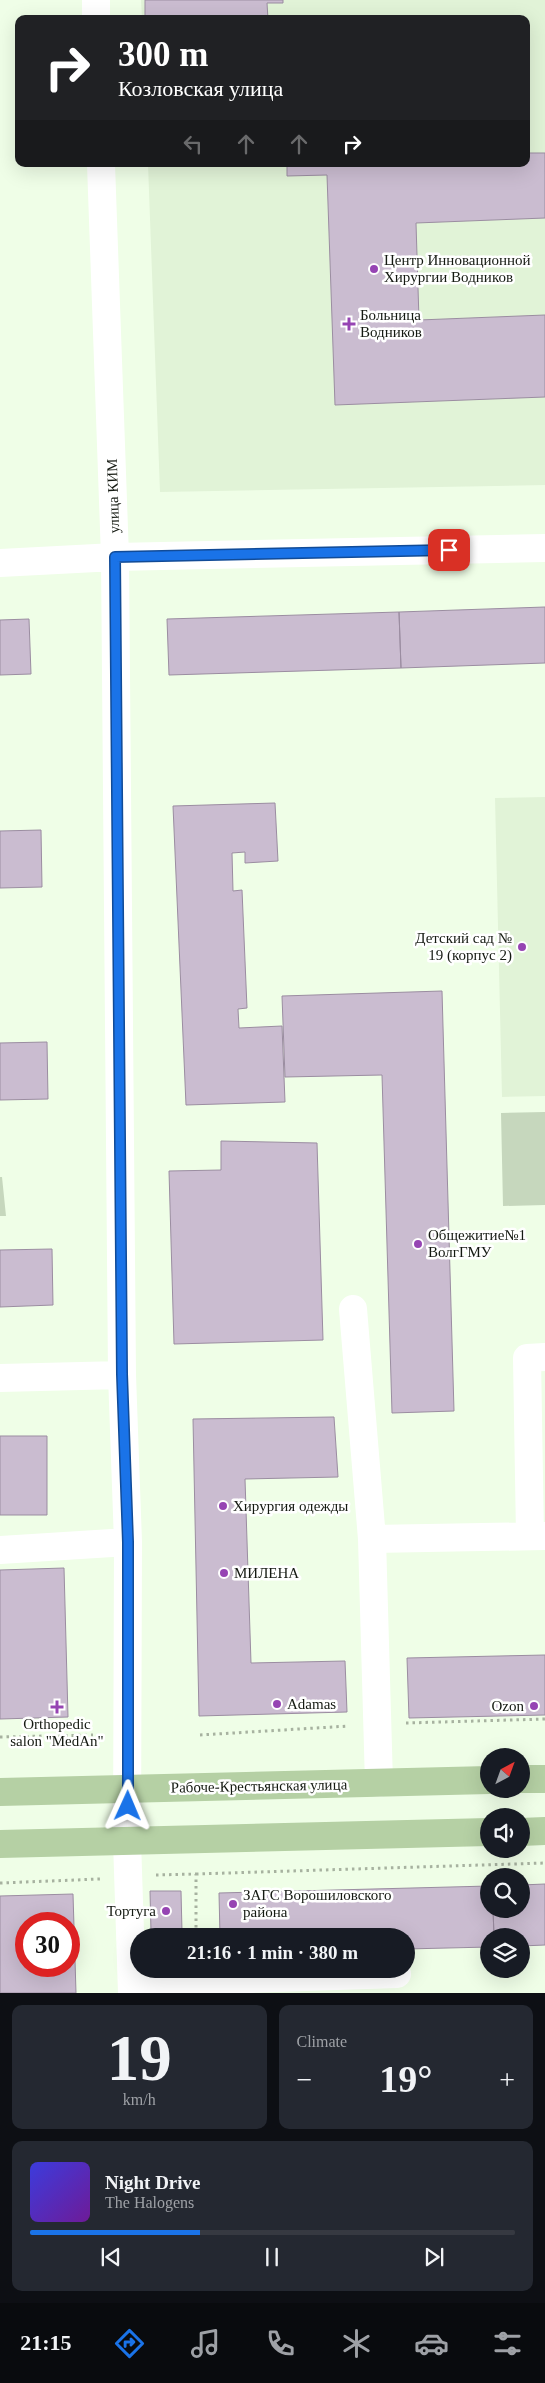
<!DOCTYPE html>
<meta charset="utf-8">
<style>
:root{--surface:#171b24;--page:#242831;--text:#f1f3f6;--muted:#9ea1a6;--line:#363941;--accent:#1a73e8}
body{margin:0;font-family:"Times New Roman",serif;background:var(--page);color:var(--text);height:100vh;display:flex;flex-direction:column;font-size:19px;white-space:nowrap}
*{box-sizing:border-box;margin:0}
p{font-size:16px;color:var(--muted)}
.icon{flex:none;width:28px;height:28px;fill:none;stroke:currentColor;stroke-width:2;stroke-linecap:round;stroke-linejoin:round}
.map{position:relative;height:1993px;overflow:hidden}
.panel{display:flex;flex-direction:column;gap:12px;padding:12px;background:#0d0f14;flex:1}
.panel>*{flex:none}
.hud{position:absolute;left:15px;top:15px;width:515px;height:152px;border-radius:10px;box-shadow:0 5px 20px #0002;background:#202124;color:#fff;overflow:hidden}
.needle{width:32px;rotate:41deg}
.controls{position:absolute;left:480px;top:1748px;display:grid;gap:10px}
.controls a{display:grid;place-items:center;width:50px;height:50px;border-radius:50%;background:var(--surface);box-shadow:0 5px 20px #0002;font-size:25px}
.speed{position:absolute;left:15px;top:1912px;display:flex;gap:10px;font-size:25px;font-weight:700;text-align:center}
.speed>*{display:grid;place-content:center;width:65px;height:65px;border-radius:50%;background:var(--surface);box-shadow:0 5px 20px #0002;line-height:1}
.speed .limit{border:8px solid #d22;background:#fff;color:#111}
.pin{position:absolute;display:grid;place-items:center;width:42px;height:42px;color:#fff;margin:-21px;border-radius:10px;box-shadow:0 2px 8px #0006}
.me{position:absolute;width:55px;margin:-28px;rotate:1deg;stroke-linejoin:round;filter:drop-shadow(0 0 4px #0008)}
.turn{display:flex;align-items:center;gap:18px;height:105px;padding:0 20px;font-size:22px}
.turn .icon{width:65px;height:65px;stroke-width:2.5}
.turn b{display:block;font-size:35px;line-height:42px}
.lanes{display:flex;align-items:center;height:48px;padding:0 20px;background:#0003;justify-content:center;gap:25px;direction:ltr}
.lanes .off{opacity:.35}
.big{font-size:38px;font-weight:800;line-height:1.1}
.panel .tile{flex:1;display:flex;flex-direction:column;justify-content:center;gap:8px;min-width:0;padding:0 18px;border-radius:10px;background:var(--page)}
.panel .dial{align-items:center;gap:0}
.dial b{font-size:65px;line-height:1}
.song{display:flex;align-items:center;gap:15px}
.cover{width:60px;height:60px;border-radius:8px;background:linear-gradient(135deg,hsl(240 70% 55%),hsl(280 70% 35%))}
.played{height:5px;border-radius:2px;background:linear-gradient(90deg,var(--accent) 35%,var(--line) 35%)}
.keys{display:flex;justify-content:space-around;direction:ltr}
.heat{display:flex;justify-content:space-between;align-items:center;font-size:28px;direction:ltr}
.panel .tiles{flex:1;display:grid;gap:12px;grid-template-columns:1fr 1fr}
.tile:last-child{grid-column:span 2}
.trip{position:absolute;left:130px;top:1928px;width:285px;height:50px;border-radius:25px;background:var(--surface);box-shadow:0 5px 20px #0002;font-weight:800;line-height:50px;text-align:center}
.tabs{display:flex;height:80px;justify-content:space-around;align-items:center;background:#090b0e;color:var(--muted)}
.tabs .icon{width:35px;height:35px}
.tabs .on{color:var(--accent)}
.tabs b{font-size:22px;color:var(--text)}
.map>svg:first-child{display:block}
.built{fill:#e1f3d7}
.green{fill:#c6d7bd}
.building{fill:#cabcd0;stroke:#9b8da1;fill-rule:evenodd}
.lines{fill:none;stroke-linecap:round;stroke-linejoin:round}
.path{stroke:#a7b2a0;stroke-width:3;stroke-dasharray:2.5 4;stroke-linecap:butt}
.minor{stroke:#fff;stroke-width:28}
.major{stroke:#b5d0a4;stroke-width:28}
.route-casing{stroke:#114b97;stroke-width:12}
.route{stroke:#1a73e8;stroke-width:9}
.poi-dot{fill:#9644b3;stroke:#fff;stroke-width:2}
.labels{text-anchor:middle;stroke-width:5;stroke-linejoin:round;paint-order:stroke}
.poi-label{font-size:15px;fill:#141911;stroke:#fff;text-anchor:start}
.street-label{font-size:15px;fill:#141911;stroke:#fff}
</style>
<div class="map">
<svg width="545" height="1993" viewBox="0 0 545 1993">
<rect width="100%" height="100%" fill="#effee7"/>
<path class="built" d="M141 0H545V485L160 492 148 164H526V19H142Z
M545 797V1096L502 1097 495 798Z"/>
<path class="green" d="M545 1112V1205L503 1206 501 1113Z
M0 1177H2L6 1216H0Z"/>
<path class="building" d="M145 0H283V3H267L268 19H145Z
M526 153H545V218L416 223 419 320 545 315V397L335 405 327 175 287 176V164H526Z
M545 607V663L401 668 399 612Z
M399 612 401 668 169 675 167 619Z
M29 619 31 674 0 675V620Z
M275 803 278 861 245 863V852L232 853 233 891 242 890 247 1008 238 1009 239 1028 282 1026 285 1102 186 1105 173 806Z
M41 830 42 887 0 888V831Z
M442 991 454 1411 392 1413 382 1075 285 1077 282 996Z
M47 1042 48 1099 0 1100V1043Z
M221 1141 317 1143 323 1340 174 1344 169 1171 221 1170Z
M52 1249 53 1305 0 1307V1250Z
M334 1417 338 1477 245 1479 251 1663 345 1661 347 1712 199 1716 193 1419Z
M0 1436H47V1515H0Z
M64 1568 68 1717 0 1719V1570Z
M545 1655V1715L409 1718 407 1658Z
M545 1884V1945L521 1946V1936H494L493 1909H521V1885Z
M489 1886V1909H493L494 1936H489V1947L406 1949V1936H220L219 1893Z
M150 1891H181L182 1932H151Z
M73 1894 76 1993H0V1896ZM26 1924H69V1966H26Z"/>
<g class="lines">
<path class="path" d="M406 1723 545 1719
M200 1735 349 1726
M0 1737 93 1735
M196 1874 545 1863
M156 1875 196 1874V1936
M0 1883 100 1879"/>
<path class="minor" d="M96 0V19
M101 164 115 557 122 1375 128 1542 127 1841 132 1993
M0 563 115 557 545 548
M353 1309 372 1539 545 1536
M0 1378 122 1375
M530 1536 527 1358 545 1357
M372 1539 379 1783
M0 1550 128 1542
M132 1983 397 1974"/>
<path class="major" d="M521 1779H545
M0 1792 489 1780
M521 1832 545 1831
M0 1844 489 1832"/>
</g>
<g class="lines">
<defs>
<path id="route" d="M128 1806V1542L122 1374 115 557 449 550"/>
</defs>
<use href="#route" class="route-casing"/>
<use href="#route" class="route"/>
</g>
<g class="poi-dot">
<circle cx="374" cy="269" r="5"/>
<path d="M346.5 316.5h5v5h5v5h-5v5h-5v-5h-5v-5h5z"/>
<circle cx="522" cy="947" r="5"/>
<circle cx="418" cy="1244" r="5"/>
<circle cx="223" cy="1506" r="5"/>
<circle cx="224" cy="1573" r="5"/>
<circle cx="277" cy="1704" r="5"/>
<circle cx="534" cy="1706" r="5"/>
<path d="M54.5 1699.5h5v5h5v5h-5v5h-5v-5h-5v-5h5z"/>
<circle cx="233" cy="1904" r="5"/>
<circle cx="166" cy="1911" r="5"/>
</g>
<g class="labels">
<g class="poi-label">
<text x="384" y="265">Центр Инновационной<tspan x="384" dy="17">Хирургии Водников</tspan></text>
<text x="360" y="320">Больница<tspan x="360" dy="17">Водников</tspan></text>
<text x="512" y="943" text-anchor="end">Детский сад №<tspan x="512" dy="17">19 (корпус 2)</tspan></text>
<text x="428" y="1240">Общежитие№1<tspan x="428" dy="17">ВолгГМУ</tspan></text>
<text x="233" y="1511">Хирургия одежды</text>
<text x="234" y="1578">МИЛЕНА</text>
<text x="287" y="1709">Adamas</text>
<text x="524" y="1711" text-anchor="end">Ozon</text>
<text x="57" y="1729" text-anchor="middle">Orthopedic<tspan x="57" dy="17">salon "MedAn"</tspan></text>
<text x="243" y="1900">ЗАГС Ворошиловского<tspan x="243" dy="17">района</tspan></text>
<text x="156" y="1916" text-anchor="end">Тортуга</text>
</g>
<g class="street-label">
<text transform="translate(113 496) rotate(-92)" y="5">улица КИМ</text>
<text transform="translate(259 1786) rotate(-1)" y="5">Рабоче-Крестьянская улица</text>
</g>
</g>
</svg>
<div class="controls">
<a><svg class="needle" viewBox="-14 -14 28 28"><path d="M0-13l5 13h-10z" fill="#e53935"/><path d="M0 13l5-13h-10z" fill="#9ea1a6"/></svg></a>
<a><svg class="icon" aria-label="sound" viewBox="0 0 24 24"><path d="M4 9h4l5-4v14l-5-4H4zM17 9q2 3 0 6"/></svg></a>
<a><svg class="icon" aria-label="search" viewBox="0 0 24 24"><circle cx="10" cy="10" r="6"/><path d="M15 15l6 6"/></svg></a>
<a><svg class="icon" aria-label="layers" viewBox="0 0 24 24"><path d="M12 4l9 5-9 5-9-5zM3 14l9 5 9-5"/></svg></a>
</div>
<div class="speed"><div class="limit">30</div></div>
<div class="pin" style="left:449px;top:550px;background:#d93025"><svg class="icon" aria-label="arrive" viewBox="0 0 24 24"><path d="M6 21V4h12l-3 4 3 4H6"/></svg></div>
<svg class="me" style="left:128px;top:1806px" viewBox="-20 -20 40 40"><path d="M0-17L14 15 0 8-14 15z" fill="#1a73e8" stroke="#fff" stroke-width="4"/></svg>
<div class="trip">21:16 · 1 min · 380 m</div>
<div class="hud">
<div class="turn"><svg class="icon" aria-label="right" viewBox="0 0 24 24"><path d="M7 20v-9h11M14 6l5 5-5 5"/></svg><div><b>300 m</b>Козловская улица</div></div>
<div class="lanes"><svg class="icon off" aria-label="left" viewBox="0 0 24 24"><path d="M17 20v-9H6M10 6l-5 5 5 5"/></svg><svg class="icon off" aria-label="ahead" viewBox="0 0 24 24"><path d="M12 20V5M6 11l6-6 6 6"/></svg><svg class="icon off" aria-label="ahead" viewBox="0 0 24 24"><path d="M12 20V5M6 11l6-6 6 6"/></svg><svg class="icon" aria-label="right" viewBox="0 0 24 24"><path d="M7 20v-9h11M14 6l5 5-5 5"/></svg></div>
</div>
</div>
<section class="panel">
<div class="tiles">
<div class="tile dial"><b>19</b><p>km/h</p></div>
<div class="tile"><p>Climate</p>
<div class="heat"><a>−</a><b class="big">19°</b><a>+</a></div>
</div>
<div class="tile">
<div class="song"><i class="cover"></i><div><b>Night Drive</b><p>The Halogens</p></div></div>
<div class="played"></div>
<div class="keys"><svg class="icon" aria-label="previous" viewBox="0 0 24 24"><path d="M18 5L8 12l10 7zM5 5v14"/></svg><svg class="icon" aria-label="pause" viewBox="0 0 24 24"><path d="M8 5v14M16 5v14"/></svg><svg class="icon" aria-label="next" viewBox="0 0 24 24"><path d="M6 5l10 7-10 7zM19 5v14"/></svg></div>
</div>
</div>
</section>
<nav class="tabs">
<b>21:15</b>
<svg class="icon on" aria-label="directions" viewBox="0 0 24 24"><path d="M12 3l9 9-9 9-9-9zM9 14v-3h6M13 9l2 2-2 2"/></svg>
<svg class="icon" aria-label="music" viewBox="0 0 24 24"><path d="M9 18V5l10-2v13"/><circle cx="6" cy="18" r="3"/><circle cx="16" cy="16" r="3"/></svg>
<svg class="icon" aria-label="phone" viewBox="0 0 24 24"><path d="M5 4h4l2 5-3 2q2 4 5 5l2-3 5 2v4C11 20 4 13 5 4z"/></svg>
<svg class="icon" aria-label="climate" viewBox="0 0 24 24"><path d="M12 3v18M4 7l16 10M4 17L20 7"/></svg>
<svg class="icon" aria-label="car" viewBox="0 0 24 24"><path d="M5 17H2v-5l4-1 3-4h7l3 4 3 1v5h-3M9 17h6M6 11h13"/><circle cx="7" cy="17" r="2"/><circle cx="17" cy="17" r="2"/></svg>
<svg class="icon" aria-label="filters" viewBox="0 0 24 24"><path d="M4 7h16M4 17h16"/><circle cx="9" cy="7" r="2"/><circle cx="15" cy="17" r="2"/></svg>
</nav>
